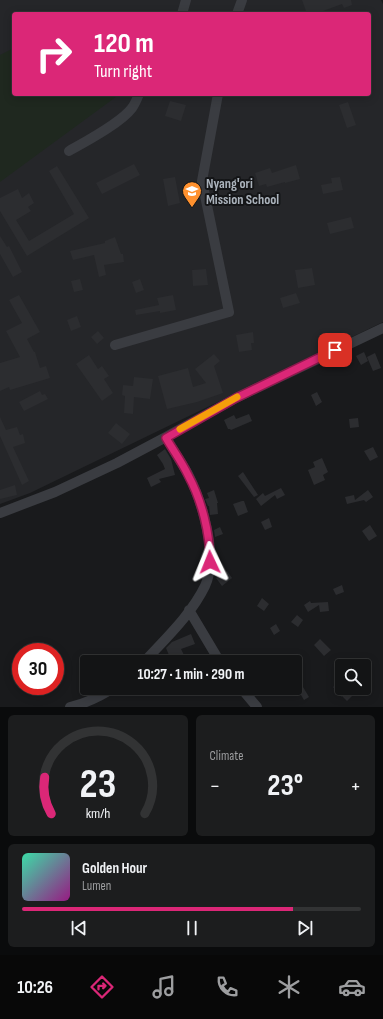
<!DOCTYPE html>
<meta charset="utf-8">
<style>
:root{--surface:#131415;--page:#1c1d1e;--text:#f1f3f6;--muted:#9d9ea0;--line:#323334;--accent:#db2777}
body{margin:0;font-family:"Sofia Sans Condensed",sans-serif;background:var(--page);color:var(--text);height:100vh;display:flex;flex-direction:column;font-size:15px;white-space:nowrap}
*{box-sizing:border-box;margin:0}
p{font-size:13px;color:var(--muted)}
.icon{flex:none;width:22px;height:22px;fill:none;stroke:currentColor;stroke-width:2;stroke-linecap:round;stroke-linejoin:round}
.map{position:relative;height:707px;overflow:hidden}
.sheet{display:flex;flex-direction:column;gap:8px;padding:8px;background:#0a0b0c;flex:1}
.sheet>*{flex:none}
.top-card{position:absolute;left:12px;top:12px;width:359px;height:84px;border-radius:4px;box-shadow:0 2px 10px #0003,0 0 0 1px var(--line);background:#db2777;color:#fff;overflow:hidden}
.tools{position:absolute;left:335px;top:659px;display:grid;gap:8px}
.tools a{display:grid;place-items:center;width:36px;height:36px;border-radius:4px;background:var(--surface);box-shadow:0 2px 10px #0003,0 0 0 1px var(--line);font-size:20px}
.speed{position:absolute;left:12px;top:643px;display:flex;gap:8px;font-size:20px;font-weight:700;text-align:center}
.speed>*{display:grid;place-content:center;width:52px;height:52px;border-radius:50%;background:var(--surface);box-shadow:0 2px 10px #0003,0 0 0 1px var(--line);line-height:1}
.speed .limit{border:6px solid #d22;background:#fff;color:#111}
.pin{position:absolute;display:grid;place-items:center;width:34px;height:34px;color:#fff;margin:-17px;border-radius:8px;box-shadow:0 2px 6px #0006}
.me{position:absolute;width:44px;margin:-22px;rotate:358deg;stroke-linejoin:round;filter:drop-shadow(0 0 3px #0008)}
.turn{display:flex;align-items:center;gap:14px;height:84px;padding:0 16px;font-size:18px}
.turn .icon{width:52px;height:52px;stroke-width:2.5}
.turn b{display:block;font-size:28px;line-height:34px}
.big{font-size:30px;font-weight:700;line-height:1.1}
.sheet .widget{flex:1;display:flex;flex-direction:column;justify-content:center;gap:6px;min-width:0;padding:0 14px;border-radius:6px;background:var(--page)}
.sheet .dial{align-items:center;gap:0}
.dial svg{height:104px;overflow:visible;fill:none;stroke:var(--line);stroke-width:7;stroke-linecap:round;text-anchor:middle}
.dial text{fill:var(--text);stroke:none}
.song{display:flex;align-items:center;gap:12px}
.cover{width:48px;height:48px;border-radius:6px;background:linear-gradient(135deg,hsl(160 70% 55%),hsl(310 70% 35%))}
.played{height:4px;border-radius:2px;background:linear-gradient(90deg,var(--accent) 80%,var(--line) 80%)}
.keys{display:flex;justify-content:space-around;direction:ltr}
.heat{display:flex;justify-content:space-between;align-items:center;font-size:22px;direction:ltr}
.sheet .tiles{flex:1;display:grid;gap:8px;grid-template-columns:1fr 1fr}
.widget:last-child{grid-column:span 2}
.trip{position:absolute;left:80px;top:655px;width:222px;height:40px;border-radius:4px;background:var(--surface);box-shadow:0 2px 10px #0003,0 0 0 1px var(--line);font-weight:700;line-height:40px;text-align:center}
.tab-bar{display:flex;height:64px;justify-content:space-around;align-items:center;background:#080808;color:var(--muted)}
.tab-bar .icon{width:28px;height:28px}
.tab-bar .on{color:var(--accent)}
.tab-bar b{font-size:18px;color:var(--text)}
.map>svg:first-child{display:block}
.built{fill:#252629;fill-rule:evenodd}
.green{fill:#1f281f}
.building{fill:#2c2d30}
.lines{fill:none;stroke-linecap:round;stroke-linejoin:round}
.minor{stroke:#3a3c41;stroke-width:10}
.route-casing{stroke:#8e194d;stroke-width:10}
.route{stroke:#db2777;stroke-width:7}
.slow{stroke:#f59e0b;stroke-width:7}
.labels{text-anchor:middle;stroke-width:4;stroke-linejoin:round;paint-order:stroke}
.poi-label{font-size:14px;font-weight:bold;fill:#abb3bc;stroke:#141517;text-anchor:start}
</style>
<div class="map">
<svg width="383" height="707" viewBox="0 0 383 707">
<rect width="100%" height="100%" fill="#191a1c"/>
<path class="built" d="M0 0H381L383 4V322L30 493 0 504ZM14 14H369V94H14Z"/>
<path class="green" d="M14 48V94H120L0 182V55Z"/>
<path class="building" d="M302 0H351L352 5 344 8 342 4 315 14H307Z
M170 101 186 105 181 121 165 116Z
M348 102 356 125 347 128 339 105Z
M134 164 140 175 102 194 96 183Z
M296 165 300 179 285 183V182L267 187 266 184 259 186 255 173 270 168 272 173Z
M57 166 89 218 27 256 0 211V198L18 189 22 198 29 193 34 203 28 207 31 211 16 220 29 241 74 214 49 171Z
M175 177 180 203 168 206 163 179Z
M340 177 343 190 323 194 321 185 332 183 331 178Z
M351 217 354 228 330 234 327 223Z
M0 236 7 247 9 246 22 272 13 277 0 254Z
M115 237 121 254H123L124 262 104 265 106 275 99 277 94 255 73 260 70 251 105 243V241Z
M312 268 315 285 298 288 295 270Z
M206 269 208 285 193 286 192 270Z
M80 279 83 290 74 292 71 281Z
M140 279 144 290 136 293 132 282Z
M296 293 300 303 283 308 280 298Z
M19 295 40 332 27 339 34 352H35L40 368 46 366 50 378 10 390 9 387 0 391V363L20 357 6 331 22 323 9 300Z
M173 295 176 310 160 313V311L136 315 135 310 159 305 157 298Z
M77 316 81 327 71 331 67 320Z
M98 331 104 338 97 344 91 337Z
M253 332 254 343H251L252 350 239 352 236 335Z
M364 352 368 361 361 365 356 356Z
M375 353 381 368 373 371 367 357Z
M214 354 220 361 214 366 223 393 197 402 167 409 158 376 188 368 193 387 206 383 195 369Z
M89 355 98 369 102 366 109 376 104 379 113 393 102 401 76 364Z
M134 377 153 379 150 399 134 397 133 414 124 413 125 396 122 395 123 385 133 386Z
M40 391 42 395 45 394 48 399 24 411 19 402Z
M317 392 322 402 316 406 311 395Z
M249 414 252 421 231 430 230 429H228L224 420 234 415 236 419Z
M0 417 6 430 17 427 20 435 23 434 25 443 13 447 29 481 22 485 0 436Z
M358 418 359 427 350 428 349 419Z
M116 423 130 434 122 444 108 433Z
M373 447 378 457 370 461 364 451Z
M165 449 171 459 175 475 159 479 161 482 151 487 147 478 165 469 163 464 157 455Z
M322 458 328 472 323 475 325 480 314 485 308 470 315 467 313 462Z
M243 472 258 495 254 497 238 476Z
M15 485 17 495 0 499V490Z
M281 488 285 495 277 499 275 495 261 506 256 499 263 493 265 496Z
M214 490 218 503H217L218 514 210 515 209 506H208L205 499 209 498 207 493Z
M368 490 373 497 366 502 364 500 347 504 345 497 354 495 355 500Z
M242 501H244L248 512 238 516 233 504Z
M269 518 272 527 265 530 261 522Z
M370 525 377 536 369 541 362 531Z
M220 527 223 534 215 537 214 530Z
M227 571 232 578 222 586 216 578Z
M342 585 344 592 336 595 333 589Z
M262 598 269 604 264 611 257 606Z
M310 601 311 603 328 602 329 611 320 612 319 605 308 612 304 605Z
M297 615 303 620 298 627 291 622Z
M276 624 280 631 274 635 270 628Z
M191 634 195 644 181 649 184 655 171 660 166 648 172 642Z
M320 639 331 650 324 656 314 645Z
M342 680V688H348L354 694 347 701 342 696V697L333 687Z
M303 687 309 697 304 700 298 690Z"/>
<g class="lines">
<path class="minor" d="M182 14 186 0
M237 14 242 0
M69 151C85 142 121 123 132 108 135 104 137 99 139 94
M115 345 229 312 202 181 218 94
M0 513 55 492 117 463 166 437 236 398 383 328
M189 610 220 662
M144 662C165 639 191 615 205 586 219 557 202 501 188 474 181 462 173 450 166 437
M241 688 257 707
M70 707C86 703 100 697 113 688"/>
</g>
<g class="lines">
<defs>
<path id="route" d="M210 562C210 533 202 501 188 475 182 462 173 450 166 438L236 398 335 350"/>
</defs>
<use href="#route" class="route-casing"/>
<use href="#route" class="route"/>
<path class="slow" d="M180 429 237 397"/>
</g>
<defs>
<symbol id="school-pin" viewBox="-11 -11 22 30"><path d="M0 17L-7.5 6A9.5 9.5 0 1 1 7.5 6Z" fill="#ff912e" stroke="#141517"/><path d="M0-5L7-2L0 1L-7-2ZM-4 1L0 2.5L4 1V4Q0 6-4 4Z" fill="#fff"/></symbol>
</defs>
<g fill-rule="evenodd">
<use href="#school-pin" x="181" y="180" width="22" height="30"/>
</g>
<g class="labels">
<g class="poi-label">
<text x="206" y="188">Nyang'ori<tspan x="206" dy="16">Mission School</tspan></text>
</g>
</g>
</svg>
<div class="tools">
<a><svg class="icon" aria-label="search" viewBox="0 0 24 24"><circle cx="10" cy="10" r="6"/><path d="M15 15l6 6"/></svg></a>
</div>
<div class="speed"><div class="limit">30</div></div>
<div class="pin" style="left:335px;top:350px;background:#d93025"><svg class="icon" aria-label="arrive" viewBox="0 0 24 24"><path d="M6 21V4h12l-3 4 3 4H6"/></svg></div>
<svg class="me" style="left:210px;top:562px" viewBox="-20 -20 40 40"><path d="M0-17L14 15 0 8-14 15z" fill="#db2777" stroke="#fff" stroke-width="4"/></svg>
<div class="trip">10:27 · 1 min · 290 m</div>
<div class="top-card">
<div class="turn"><svg class="icon" aria-label="right" viewBox="0 0 24 24"><path d="M7 20v-9h11M14 6l5 5-5 5"/></svg><div><b>120 m</b>Turn right</div></div>
</div>
</div>
<section class="sheet">
<div class="tiles">
<div class="widget dial"><svg viewBox="0 0 100 80">
<path d="M14 69A42 42 0 1 1 86 69"/>
<path d="M14 69A42 42 0 0 1 9 41" stroke="#db2777"/>
<text x="50" y="56" font-size="32" font-weight="700">23</text>
<text x="50" y="72" font-size="11">km/h</text>
</svg></div>
<div class="widget"><p>Climate</p>
<div class="heat"><a>−</a><b class="big">23°</b><a>+</a></div>
</div>
<div class="widget">
<div class="song"><i class="cover"></i><div><b>Golden Hour</b><p>Lumen</p></div></div>
<div class="played"></div>
<div class="keys"><svg class="icon" aria-label="previous" viewBox="0 0 24 24"><path d="M18 5L8 12l10 7zM5 5v14"/></svg><svg class="icon" aria-label="pause" viewBox="0 0 24 24"><path d="M8 5v14M16 5v14"/></svg><svg class="icon" aria-label="next" viewBox="0 0 24 24"><path d="M6 5l10 7-10 7zM19 5v14"/></svg></div>
</div>
</div>
</section>
<nav class="tab-bar">
<b>10:26</b>
<svg class="icon on" aria-label="directions" viewBox="0 0 24 24"><path d="M12 3l9 9-9 9-9-9zM9 14v-3h6M13 9l2 2-2 2"/></svg>
<svg class="icon" aria-label="music" viewBox="0 0 24 24"><path d="M9 18V5l10-2v13"/><circle cx="6" cy="18" r="3"/><circle cx="16" cy="16" r="3"/></svg>
<svg class="icon" aria-label="phone" viewBox="0 0 24 24"><path d="M5 4h4l2 5-3 2q2 4 5 5l2-3 5 2v4C11 20 4 13 5 4z"/></svg>
<svg class="icon" aria-label="climate" viewBox="0 0 24 24"><path d="M12 3v18M4 7l16 10M4 17L20 7"/></svg>
<svg class="icon" aria-label="car" viewBox="0 0 24 24"><path d="M5 17H2v-5l4-1 3-4h7l3 4 3 1v5h-3M9 17h6M6 11h13"/><circle cx="7" cy="17" r="2"/><circle cx="17" cy="17" r="2"/></svg>
</nav>
